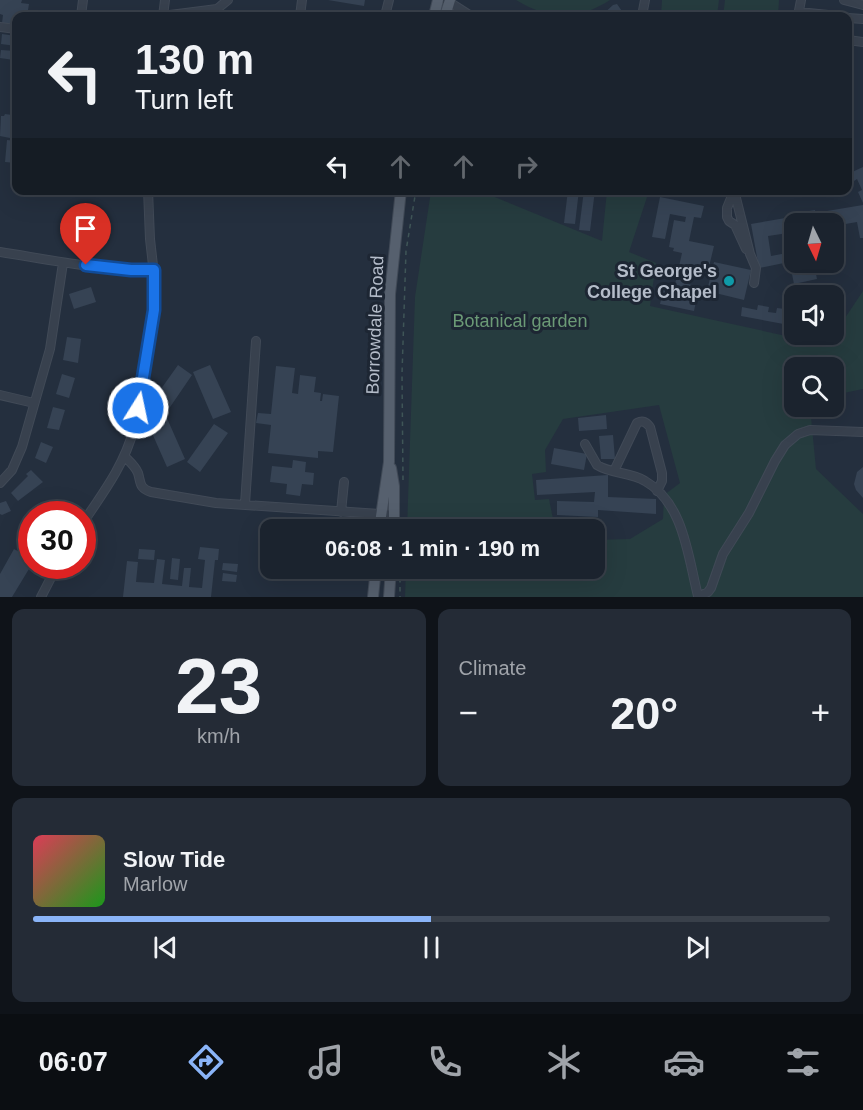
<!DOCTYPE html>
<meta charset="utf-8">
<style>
:root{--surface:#1b232e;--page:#242b36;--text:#f1f3f6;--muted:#a0a4aa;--line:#39404a;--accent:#8ab4f8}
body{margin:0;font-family:Arial,sans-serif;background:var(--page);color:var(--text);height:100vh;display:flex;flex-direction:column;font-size:22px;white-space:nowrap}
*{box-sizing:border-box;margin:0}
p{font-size:20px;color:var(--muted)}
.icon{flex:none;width:33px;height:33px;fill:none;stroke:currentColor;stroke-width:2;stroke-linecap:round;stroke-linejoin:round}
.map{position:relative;height:597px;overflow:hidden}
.sheet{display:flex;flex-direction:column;gap:12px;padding:12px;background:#0f1319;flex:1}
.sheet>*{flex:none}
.top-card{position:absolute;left:12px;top:12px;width:840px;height:183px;border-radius:12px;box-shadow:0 6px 24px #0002,0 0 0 2px var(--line);background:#1b232e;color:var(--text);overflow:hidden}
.needle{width:39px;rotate:175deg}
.controls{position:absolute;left:784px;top:213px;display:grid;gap:12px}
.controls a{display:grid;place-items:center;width:60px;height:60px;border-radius:12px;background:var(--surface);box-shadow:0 6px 24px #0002,0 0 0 2px var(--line);font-size:30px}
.speed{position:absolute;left:18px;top:501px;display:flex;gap:12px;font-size:30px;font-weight:700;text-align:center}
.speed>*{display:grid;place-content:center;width:78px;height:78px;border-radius:50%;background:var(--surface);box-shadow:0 6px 24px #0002,0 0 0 2px var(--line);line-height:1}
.speed .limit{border:9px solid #d22;background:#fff;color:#111}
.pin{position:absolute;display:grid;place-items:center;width:51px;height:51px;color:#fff;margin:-62px -26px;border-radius:50% 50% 50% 0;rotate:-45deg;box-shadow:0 0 6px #0007}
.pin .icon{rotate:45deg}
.me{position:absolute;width:66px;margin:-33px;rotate:10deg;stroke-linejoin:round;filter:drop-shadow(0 0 4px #0008)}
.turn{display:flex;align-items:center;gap:21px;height:126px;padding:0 24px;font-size:27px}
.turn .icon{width:78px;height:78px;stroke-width:2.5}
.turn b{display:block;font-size:42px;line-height:51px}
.lanes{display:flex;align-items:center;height:57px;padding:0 24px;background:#0003;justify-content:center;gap:30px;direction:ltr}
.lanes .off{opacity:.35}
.big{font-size:45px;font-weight:600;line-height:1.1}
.sheet .widget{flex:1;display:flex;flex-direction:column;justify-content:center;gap:9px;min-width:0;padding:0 21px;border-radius:12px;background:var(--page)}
.sheet .dial{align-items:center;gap:0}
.dial b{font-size:78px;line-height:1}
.song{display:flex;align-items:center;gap:18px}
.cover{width:72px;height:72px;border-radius:9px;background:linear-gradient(135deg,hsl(350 70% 55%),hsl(120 70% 35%))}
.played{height:6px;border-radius:3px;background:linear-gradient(90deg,var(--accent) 50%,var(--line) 50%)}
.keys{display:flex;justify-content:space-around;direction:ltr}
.heat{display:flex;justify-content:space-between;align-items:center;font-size:33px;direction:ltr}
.sheet .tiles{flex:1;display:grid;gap:12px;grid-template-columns:1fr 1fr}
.widget:last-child{grid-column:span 2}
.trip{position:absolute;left:260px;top:519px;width:345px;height:60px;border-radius:12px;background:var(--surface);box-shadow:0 6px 24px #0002,0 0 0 2px var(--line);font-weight:600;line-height:60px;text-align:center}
.tabs{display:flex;height:96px;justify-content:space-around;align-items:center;background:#0b0e12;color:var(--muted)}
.tabs .icon{width:42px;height:42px}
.tabs .on{color:var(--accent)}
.tabs b{font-size:27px;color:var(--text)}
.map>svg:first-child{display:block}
.green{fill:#263c3f}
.building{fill:#364354}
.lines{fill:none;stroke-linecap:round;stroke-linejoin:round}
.minor-casing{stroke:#414a57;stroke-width:10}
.major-casing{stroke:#414a57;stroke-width:12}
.path{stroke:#3f5557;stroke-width:1.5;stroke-dasharray:4.5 4.5;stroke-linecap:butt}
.minor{stroke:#38414e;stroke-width:8}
.major{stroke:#56606e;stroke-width:10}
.route-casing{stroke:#114b97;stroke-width:15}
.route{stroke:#1a73e8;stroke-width:10}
.culture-dot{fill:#0f9aa8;stroke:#1d2633;stroke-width:2}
.labels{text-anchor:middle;stroke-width:6;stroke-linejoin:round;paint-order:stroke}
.poi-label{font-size:18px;font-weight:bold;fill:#b4bcc9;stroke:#1d2633;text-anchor:end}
.park-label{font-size:18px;fill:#6b9a76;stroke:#1d2633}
.street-label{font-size:18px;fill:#b4bcc9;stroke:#1d2633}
</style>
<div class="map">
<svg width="863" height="597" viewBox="0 0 863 597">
<rect width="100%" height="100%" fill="#242f3e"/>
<path class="green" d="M516 0H610C577 21 549 20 516 0Z
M662 0H719L717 16H661Z
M725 0H779L778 16H723Z
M431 191H480L602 241 607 191H649L629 252 656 263 650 306 827 345 863 291V389L834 395V368H795V406L810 407 816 469 863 514V597H405L406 569 594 568V540L630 539 663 519 664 495 680 483 659 405 563 419 545 450 546 472 532 474 535 500 549 499 555 529H407L415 297Z"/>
<path class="building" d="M0 0H22L21 3 29 4 27 16H16V24L2 23 3 15 0 14Z
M328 0H365L364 6Z
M617 4 624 14 621 16H601L613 5Z
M2 34 16 36V46L1 44Z
M1 50 15 51 14 60 0 58Z
M5 114 12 115 10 138 0 136 1 116H4Z
M7 140 16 141V163L5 162Z
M863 167V203L858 192 862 190 857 179 854 181 850 173Z
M568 190H579L575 224 564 223Z
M584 190H595L590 231 579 230Z
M660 197 704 206 701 218 694 217 689 241 714 246 707 275 691 272 688 284 699 287 694 311 660 304 664 287 674 289 682 253 673 251 674 248 669 247 674 220 685 222 686 217 670 214 665 239 652 237Z
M863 205V238H860L857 222 834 226V224H795V232L768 236 771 256 787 253 789 262 759 268 751 224 803 215V212L815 210V213Z
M714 262 751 270 744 300 707 291Z
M814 264 817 279 794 284 791 269Z
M91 287 96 302 74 309 69 294Z
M758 305 769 307 768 312 776 313 777 308 792 310 789 325 741 316 742 307 757 310Z
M67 337 81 339 78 363 63 360Z
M178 365 192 375 166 413 151 403Z
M210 365 231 412 213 419 193 372Z
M276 366 295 368 292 393 298 394 300 375 316 377 314 392 321 393 320 401H322L323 394 339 396 333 452 318 451V458L268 453 271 425 256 423 258 413 271 414Z
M62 374 75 378 69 398 56 394Z
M53 407 65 410 59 430 47 428Z
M606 415 607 429 579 431 578 418Z
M166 416 185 459 167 467 148 424Z
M214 424 228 433 200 472 187 462Z
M613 435 615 459H601L599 436Z
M41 442 53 447 46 463 35 458Z
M554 448 587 454 584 470 551 464Z
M293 460 306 462 305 472 314 473 313 485 302 484 300 496 286 494 287 484 270 482 272 466 292 468Z
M863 467V498L856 490 854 484 857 472Z
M31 470 43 482 18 501 11 493 28 476 26 474Z
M608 475V497L656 499V514L598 510V517L557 515V501L594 502 595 492 537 495 536 480Z
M6 501 11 511 2 515 0 514V503Z
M596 524 597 536H594V530H568V526Z
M200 547 219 549 218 560H215L211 597H123L127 561 138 562 136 582 154 583 157 559 165 560 162 584 182 586 184 568H191L189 587 202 588 205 560 198 559Z
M14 549 32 559V564L12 597H0V574Z
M139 549 155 550 154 560 138 559Z
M172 558 180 559 178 580 170 579Z
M223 563 238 564 237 572 222 570Z
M223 573 237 575 236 582 222 581Z"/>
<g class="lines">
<defs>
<path id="minor" d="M446 0 471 16
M844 0 863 5
M799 12 838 16
M81 16 83 0
M162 16 217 9 228 0
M163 16 165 0
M300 16 302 0
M385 16 389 0
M642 16 645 0
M798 16 801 0
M848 18 863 19
M0 27 16 29
M848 40 863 42
M734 190 750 254 756 268 754 283
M734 191 727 208V217L729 221 735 225 746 249
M0 252C51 260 102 271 155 270
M0 395 34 403
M585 444 597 465C611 474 631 472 645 481 684 503 688 557 698 596
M125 457C130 462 135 466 138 473 141 483 139 488 151 492L216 503 395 515
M614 471 637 423C643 420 646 422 650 427L662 473V481L657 491
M0 483 12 470 22 447 50 349 63 263
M245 504 256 341
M341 512 344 482
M82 524C103 493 125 464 134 428L156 292 150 239 148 190
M27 526 32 529
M41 597 57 566
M698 597 708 592 711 588 723 554 749 513 775 461 785 445 798 434 810 430 863 432"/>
<path id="major" d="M434 16 438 0
M445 16 450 0
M391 468 394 486V530
M379 530 389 462 390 294 401 190
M373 597 376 568
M389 597 391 568"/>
</defs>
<use href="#minor" class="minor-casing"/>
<use href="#major" class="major-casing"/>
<path class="path" d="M403 480 402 374 406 251 416 190
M400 578V597"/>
<use href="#minor" class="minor"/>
<use href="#major" class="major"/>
</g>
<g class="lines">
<defs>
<path id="route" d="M86 265 131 270H154V310L138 408"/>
</defs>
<use href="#route" class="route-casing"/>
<use href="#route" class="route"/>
</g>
<circle class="culture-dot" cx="729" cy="281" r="6"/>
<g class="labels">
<g class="poi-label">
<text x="717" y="277">St George's<tspan x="717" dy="21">College Chapel</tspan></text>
</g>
<g class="park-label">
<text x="520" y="327">Botanical garden</text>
</g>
<g class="street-label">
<text transform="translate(375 325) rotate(-88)" y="6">Borrowdale Road</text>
</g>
</g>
</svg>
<div class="controls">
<a><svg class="needle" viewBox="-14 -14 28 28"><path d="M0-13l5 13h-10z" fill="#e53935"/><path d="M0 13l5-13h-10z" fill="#a0a4aa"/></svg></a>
<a><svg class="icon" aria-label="sound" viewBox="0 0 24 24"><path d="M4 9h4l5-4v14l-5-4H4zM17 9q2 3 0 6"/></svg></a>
<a><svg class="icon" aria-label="search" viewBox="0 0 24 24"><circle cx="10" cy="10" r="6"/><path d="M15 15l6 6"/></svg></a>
</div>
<div class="speed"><div class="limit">30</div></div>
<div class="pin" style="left:86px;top:265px;background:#d93025"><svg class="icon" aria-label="arrive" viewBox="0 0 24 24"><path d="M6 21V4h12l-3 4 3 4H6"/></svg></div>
<svg class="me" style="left:138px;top:408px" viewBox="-20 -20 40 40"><circle r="17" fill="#1a73e8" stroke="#fff" stroke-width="3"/><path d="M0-11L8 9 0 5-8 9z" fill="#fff"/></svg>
<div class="trip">06:08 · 1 min · 190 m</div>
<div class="top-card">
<div class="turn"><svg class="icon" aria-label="left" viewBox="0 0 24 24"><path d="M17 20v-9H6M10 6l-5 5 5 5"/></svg><div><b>130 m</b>Turn left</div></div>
<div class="lanes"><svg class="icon" aria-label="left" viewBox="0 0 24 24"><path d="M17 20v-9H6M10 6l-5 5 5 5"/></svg><svg class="icon off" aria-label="ahead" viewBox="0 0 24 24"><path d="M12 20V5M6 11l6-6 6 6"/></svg><svg class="icon off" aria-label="ahead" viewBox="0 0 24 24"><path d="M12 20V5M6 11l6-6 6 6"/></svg><svg class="icon off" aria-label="right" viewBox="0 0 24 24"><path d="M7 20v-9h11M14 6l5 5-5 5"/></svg></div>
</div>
</div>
<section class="sheet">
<div class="tiles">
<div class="widget dial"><b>23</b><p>km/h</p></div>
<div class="widget"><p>Climate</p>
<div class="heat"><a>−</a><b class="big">20°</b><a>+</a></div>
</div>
<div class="widget">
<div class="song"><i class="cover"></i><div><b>Slow Tide</b><p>Marlow</p></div></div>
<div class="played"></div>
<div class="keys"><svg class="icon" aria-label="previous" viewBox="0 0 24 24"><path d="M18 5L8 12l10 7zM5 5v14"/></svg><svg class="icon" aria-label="pause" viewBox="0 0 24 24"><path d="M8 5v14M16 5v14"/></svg><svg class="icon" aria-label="next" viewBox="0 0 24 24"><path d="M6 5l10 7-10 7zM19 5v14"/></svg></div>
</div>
</div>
</section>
<nav class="tabs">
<b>06:07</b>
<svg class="icon on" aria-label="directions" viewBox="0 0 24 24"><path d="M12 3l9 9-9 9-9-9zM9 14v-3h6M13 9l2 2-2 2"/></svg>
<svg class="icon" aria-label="music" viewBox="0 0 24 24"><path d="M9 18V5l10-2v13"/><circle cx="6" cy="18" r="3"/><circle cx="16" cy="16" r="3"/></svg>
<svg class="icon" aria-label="phone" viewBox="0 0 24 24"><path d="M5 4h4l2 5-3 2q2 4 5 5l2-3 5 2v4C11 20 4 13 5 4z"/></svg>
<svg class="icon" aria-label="climate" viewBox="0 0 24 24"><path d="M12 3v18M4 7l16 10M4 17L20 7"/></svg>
<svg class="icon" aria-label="car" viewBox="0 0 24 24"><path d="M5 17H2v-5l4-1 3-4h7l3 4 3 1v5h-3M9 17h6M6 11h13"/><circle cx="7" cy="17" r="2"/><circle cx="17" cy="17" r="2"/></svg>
<svg class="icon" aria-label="filters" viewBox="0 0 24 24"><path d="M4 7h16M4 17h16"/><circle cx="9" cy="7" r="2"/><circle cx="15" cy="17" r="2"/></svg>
</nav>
